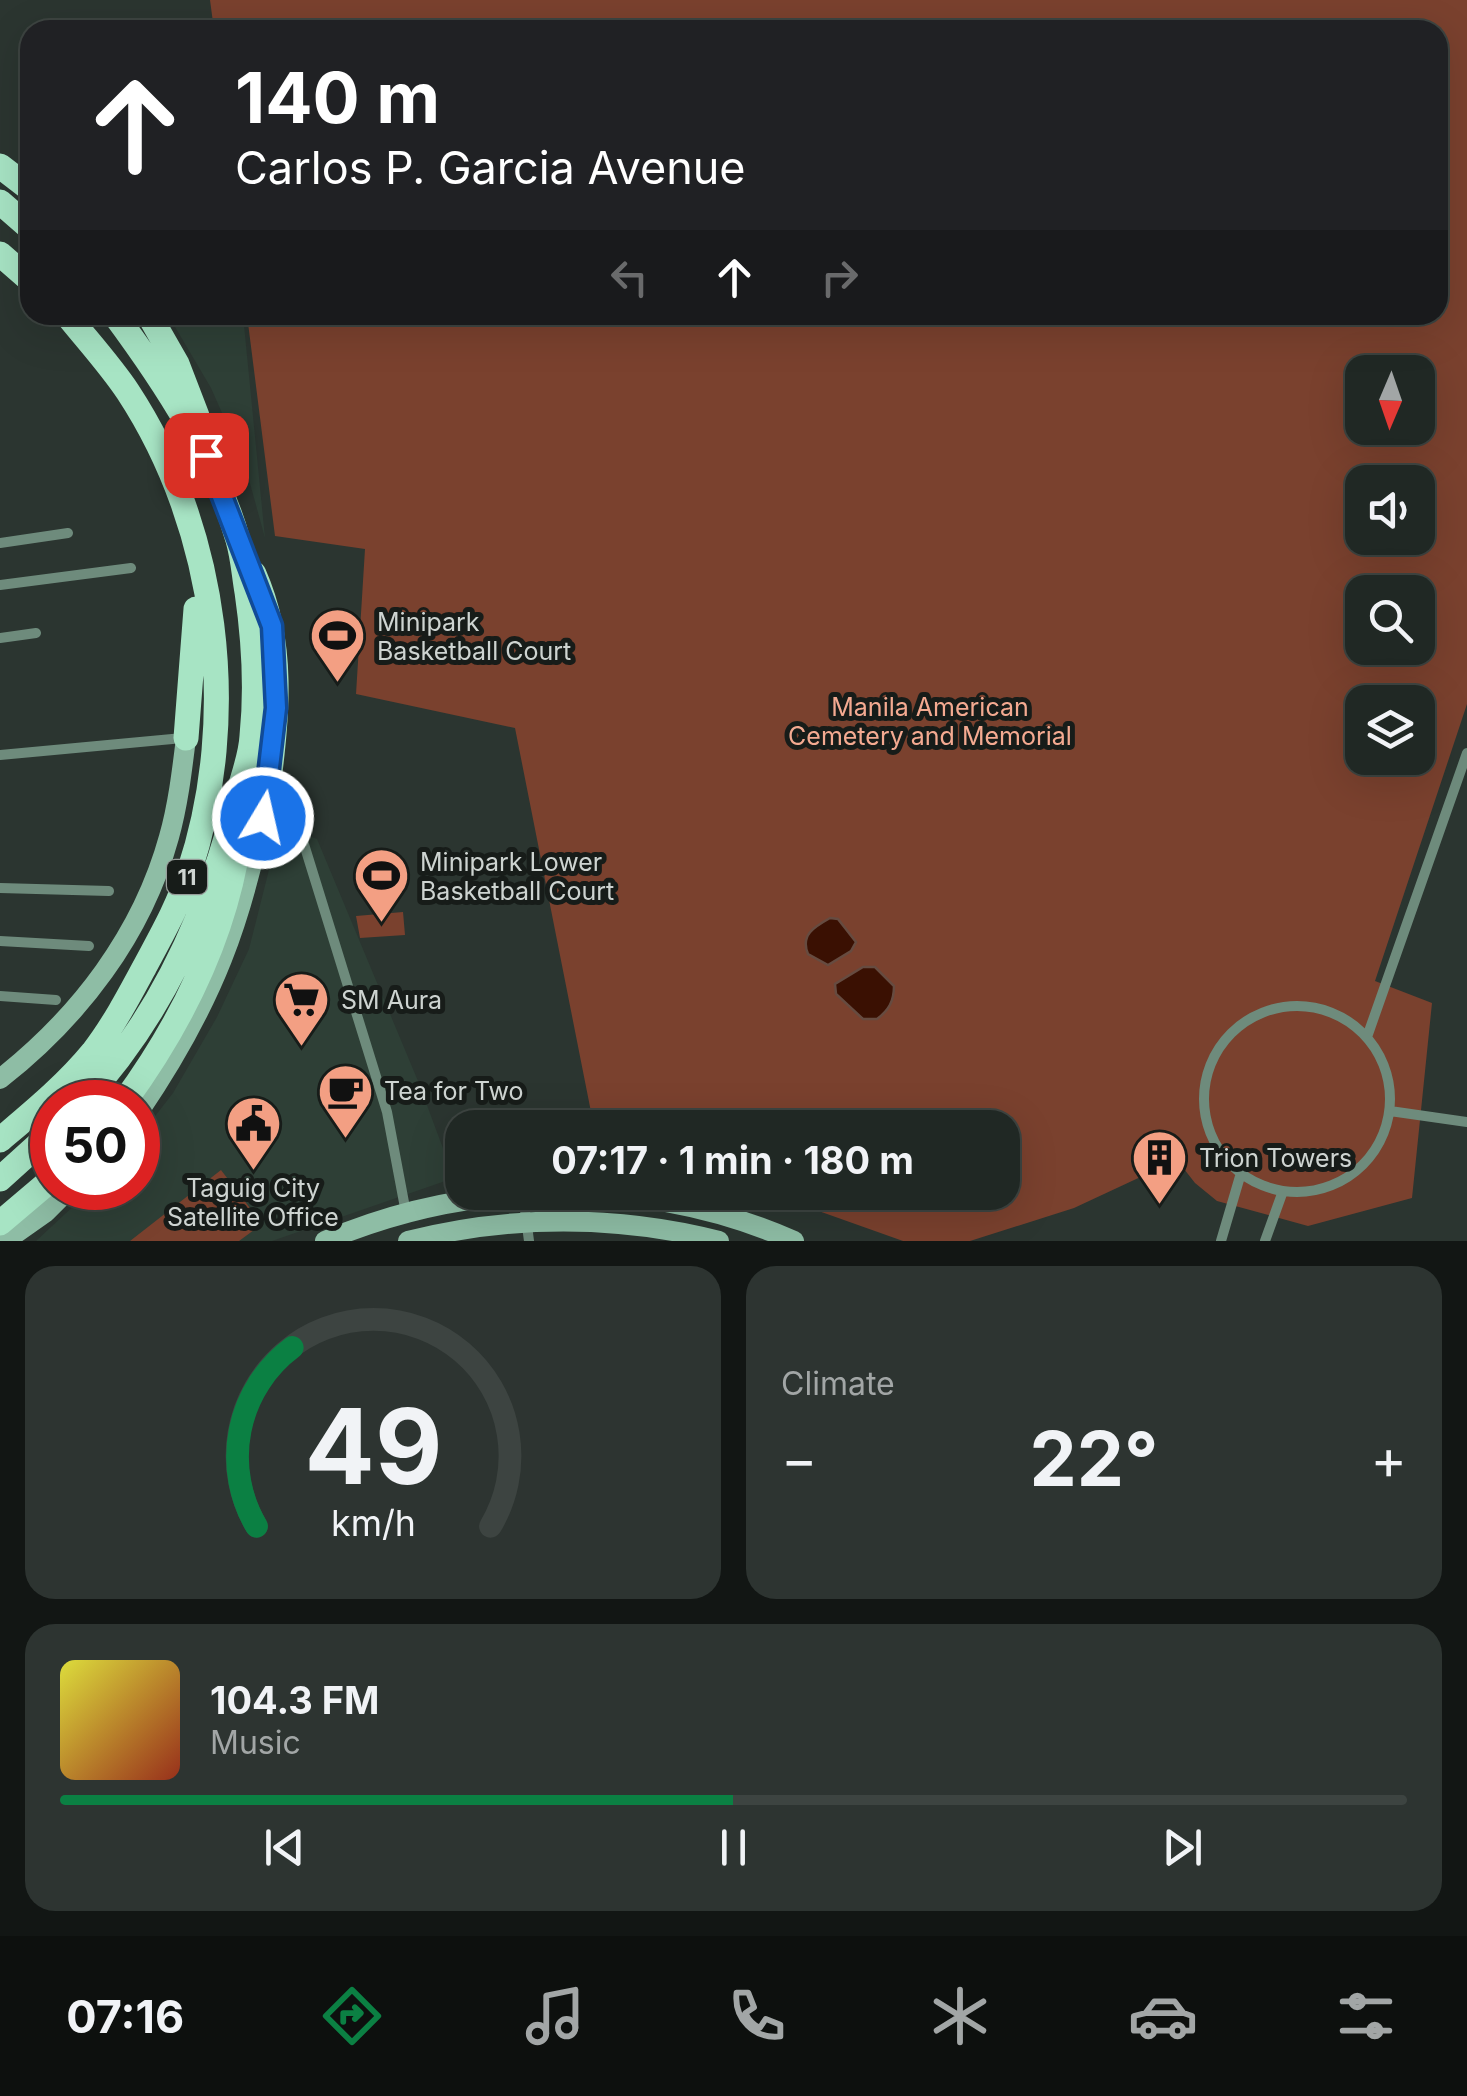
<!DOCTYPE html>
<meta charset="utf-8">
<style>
:root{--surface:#202824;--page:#2d3431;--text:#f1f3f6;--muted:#a2a6a6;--line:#3d4441;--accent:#0b8043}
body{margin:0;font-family:Inter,sans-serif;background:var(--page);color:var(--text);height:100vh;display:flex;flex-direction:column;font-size:38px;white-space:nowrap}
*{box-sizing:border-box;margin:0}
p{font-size:32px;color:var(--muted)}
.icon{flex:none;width:55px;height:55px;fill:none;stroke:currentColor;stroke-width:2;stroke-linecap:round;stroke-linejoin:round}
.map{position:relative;height:1241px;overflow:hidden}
.side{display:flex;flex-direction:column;gap:25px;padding:25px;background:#121614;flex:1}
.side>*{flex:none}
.guide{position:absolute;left:20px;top:20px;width:1428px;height:305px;border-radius:30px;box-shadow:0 10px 40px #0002,0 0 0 2px var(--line);background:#202124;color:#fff;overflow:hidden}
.needle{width:65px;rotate:182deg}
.tools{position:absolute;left:1345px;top:355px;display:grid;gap:20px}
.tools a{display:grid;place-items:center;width:90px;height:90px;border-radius:20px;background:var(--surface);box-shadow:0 10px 40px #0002,0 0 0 2px var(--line);font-size:50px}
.speed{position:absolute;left:30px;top:1080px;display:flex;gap:20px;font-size:50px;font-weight:700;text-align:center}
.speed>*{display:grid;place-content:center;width:130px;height:130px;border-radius:50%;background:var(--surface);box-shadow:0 10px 40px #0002,0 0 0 2px var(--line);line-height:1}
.speed .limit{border:15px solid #d22;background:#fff;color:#111}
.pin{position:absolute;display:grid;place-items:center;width:85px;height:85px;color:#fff;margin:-42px;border-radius:20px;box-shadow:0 5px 15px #0006}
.me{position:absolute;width:110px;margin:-55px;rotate:9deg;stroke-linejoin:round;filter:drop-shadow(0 0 8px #0008)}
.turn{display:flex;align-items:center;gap:35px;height:210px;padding:0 50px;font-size:45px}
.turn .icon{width:130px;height:130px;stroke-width:2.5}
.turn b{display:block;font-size:70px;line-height:85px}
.lanes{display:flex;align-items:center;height:95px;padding:0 50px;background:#0003;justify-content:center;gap:50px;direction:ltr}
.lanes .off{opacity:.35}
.big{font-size:75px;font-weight:700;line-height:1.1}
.side .widget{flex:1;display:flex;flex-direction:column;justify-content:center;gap:15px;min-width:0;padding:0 35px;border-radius:30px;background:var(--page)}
.side .dial{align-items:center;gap:0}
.dial svg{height:260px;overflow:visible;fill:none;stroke:var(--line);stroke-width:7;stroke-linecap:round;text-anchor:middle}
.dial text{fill:var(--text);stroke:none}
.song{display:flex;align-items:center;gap:30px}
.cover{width:120px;height:120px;border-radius:15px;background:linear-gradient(135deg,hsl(60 70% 55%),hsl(10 70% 35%))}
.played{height:10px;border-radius:5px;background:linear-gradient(90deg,var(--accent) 50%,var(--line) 50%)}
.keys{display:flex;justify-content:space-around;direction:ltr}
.heat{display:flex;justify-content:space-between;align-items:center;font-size:55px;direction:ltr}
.side .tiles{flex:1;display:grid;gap:25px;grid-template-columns:1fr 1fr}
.widget:last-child{grid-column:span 2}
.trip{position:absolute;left:445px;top:1110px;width:575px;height:100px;border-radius:30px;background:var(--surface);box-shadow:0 10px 40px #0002,0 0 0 2px var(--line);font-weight:700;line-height:100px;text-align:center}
.dock{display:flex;height:160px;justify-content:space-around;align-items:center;background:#0d100e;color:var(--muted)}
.dock .icon{width:70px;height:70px}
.dock .selected{color:var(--accent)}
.dock b{font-size:45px;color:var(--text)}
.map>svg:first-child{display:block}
.built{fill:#2e3f36}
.green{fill:#7a412e;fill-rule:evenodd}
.water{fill:#3a1002;stroke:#664b40;stroke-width:2.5}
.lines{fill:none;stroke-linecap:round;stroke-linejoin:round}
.minor{stroke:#6e8b7c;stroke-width:10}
.secondary{stroke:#8ebda5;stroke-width:20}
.primary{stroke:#a7e4c4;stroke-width:25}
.route-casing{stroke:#114b97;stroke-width:25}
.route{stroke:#1a73e8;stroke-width:18}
.labels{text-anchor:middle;stroke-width:10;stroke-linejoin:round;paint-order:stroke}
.shield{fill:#171c19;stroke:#979d9a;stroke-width:2.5}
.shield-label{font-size:22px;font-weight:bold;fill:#ced4d1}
.poi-label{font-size:25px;fill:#ced4d1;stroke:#171c19;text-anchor:start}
.park-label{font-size:25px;fill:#f4aa91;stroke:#171c19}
</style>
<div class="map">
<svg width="1467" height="1241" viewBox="0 0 1467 1241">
<rect width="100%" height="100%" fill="#2b3530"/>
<path class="built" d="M168 315H243L265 538 245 465 211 388Z
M280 826 317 839 418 1081 454 1178 272 1241H36L93 1188H138V1138L173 1093 217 1017 249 949Z"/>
<path class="green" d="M210 0H1467V704L1375 981 1432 1003 1412 1198 1308 1226 1217 1201 1195 1183 1177 1160 1074 1208 970 1241H903L768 1193 1002 1192V1128L594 1127 515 728 356 694 365 549 275 536 247 315H1438V30H214ZM1362 372H1418V428H1362ZM1362 482H1418V538H1362ZM1362 592H1418V648H1362ZM1362 702H1418V758H1362Z
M403 912 405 935 360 938 356 916Z
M221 1170 262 1224 239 1241H130Z"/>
<path class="water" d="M830 918 838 919 856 942 851 951 828 965 808 954C800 935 814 927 830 918Z
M863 967H875L894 986C894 1001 889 1010 877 1019H863L836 994 835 984Z"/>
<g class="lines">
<path class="minor" d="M0 543 68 533
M0 585 131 568
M0 638 36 633
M0 755 183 738
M270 795 303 841 387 1112 406 1213
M260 844C274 833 286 829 302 840
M0 888 109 891
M0 941 89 946
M0 996 56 1000
M1204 1099a93 93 0 1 1 186 0a93 93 0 1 1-186 0Z
M1367 1037 1467 753
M1390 1111 1467 1122
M523 1195 529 1241
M1221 1241 1241 1173
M1265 1241 1283 1191"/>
<path class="secondary" d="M0 1079C79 1017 142 935 169 837 178 805 182 771 186 738
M138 1113C213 1003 244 920 268 789
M5 1241 46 1212 70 1188
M325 1241C472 1178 647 1176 794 1241
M408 1241C509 1215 618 1215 719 1241"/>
<path class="primary" d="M0 166 30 189
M0 202 30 228
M0 254 30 280
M149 315 177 364 197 416
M254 574C285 644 277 715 268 789
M186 738 196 609
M82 1102C161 1017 210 908 238 795 243 776 251 756 252 736 257 688 254 640 247 592 244 575 243 557 238 540 214 457 166 384 115 315
M124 1102C181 1024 225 936 239 840
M0 1140C33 1112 66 1085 93 1052 113 1026 129 996 144 968 160 938 179 905 189 872 241 716 218 529 128 392 110 365 87 340 67 315
M0 1179 52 1132
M0 1223 52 1179"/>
</g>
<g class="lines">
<defs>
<path id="route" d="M206 455 272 626 276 708 263 818"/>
</defs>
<use href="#route" class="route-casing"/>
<use href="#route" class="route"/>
</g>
<defs>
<symbol id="stadium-pin" viewBox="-11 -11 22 30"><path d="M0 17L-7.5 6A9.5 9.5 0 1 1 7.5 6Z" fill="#f39f83" stroke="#171c19"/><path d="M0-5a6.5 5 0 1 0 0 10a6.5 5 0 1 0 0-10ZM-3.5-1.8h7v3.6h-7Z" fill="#111"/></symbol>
<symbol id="supermarket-pin" viewBox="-11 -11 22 30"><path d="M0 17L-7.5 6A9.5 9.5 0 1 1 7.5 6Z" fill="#f39f83" stroke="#171c19"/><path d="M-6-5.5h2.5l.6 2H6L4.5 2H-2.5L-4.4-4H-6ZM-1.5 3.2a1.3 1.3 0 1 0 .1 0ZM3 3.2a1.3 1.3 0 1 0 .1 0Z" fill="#111"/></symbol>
<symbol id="cafe-pin" viewBox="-11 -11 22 30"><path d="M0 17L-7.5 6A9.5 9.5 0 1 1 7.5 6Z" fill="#f39f83" stroke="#171c19"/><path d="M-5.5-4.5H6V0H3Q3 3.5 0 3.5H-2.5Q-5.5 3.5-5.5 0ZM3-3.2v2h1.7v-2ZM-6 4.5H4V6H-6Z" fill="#111"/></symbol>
<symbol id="civic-pin" viewBox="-11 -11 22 30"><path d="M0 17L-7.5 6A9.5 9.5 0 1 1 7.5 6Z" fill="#f39f83" stroke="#171c19"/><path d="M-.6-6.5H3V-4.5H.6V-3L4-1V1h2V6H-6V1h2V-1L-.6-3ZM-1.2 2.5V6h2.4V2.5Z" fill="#111"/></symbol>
<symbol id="building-pin" viewBox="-11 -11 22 30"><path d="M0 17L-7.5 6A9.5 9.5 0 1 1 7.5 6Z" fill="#f39f83" stroke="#171c19"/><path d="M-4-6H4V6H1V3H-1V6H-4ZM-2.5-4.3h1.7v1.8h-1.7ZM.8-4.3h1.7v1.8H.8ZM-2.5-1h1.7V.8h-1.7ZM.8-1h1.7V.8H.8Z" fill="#111"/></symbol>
</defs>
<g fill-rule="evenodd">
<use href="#stadium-pin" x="306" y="604" width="63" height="86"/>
<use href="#stadium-pin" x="350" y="844" width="63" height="86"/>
<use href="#supermarket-pin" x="270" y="968" width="63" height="86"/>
<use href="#cafe-pin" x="314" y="1060" width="63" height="86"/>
<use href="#civic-pin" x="222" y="1092" width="63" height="86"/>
<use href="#building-pin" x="1128" y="1126" width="63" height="86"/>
</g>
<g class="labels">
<rect class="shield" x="167" y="860" width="40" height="34" rx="8"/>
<g class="shield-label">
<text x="187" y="885">11</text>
</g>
<g class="poi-label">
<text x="377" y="631">Minipark<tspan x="377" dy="29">Basketball Court</tspan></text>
<text x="420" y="871">Minipark Lower<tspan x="420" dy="29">Basketball Court</tspan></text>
<text x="341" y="1009">SM Aura</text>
<text x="384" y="1100">Tea for Two</text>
<text x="1199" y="1167">Trion Towers</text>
<text x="253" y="1197" text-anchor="middle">Taguig City<tspan x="253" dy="29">Satellite Office</tspan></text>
</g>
<g class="park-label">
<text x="930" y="716">Manila American<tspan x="930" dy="29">Cemetery and Memorial</tspan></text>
</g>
</g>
</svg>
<div class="tools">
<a><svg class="needle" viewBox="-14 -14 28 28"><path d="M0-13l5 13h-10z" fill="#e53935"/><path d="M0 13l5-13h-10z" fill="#a2a6a6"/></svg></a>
<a><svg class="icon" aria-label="sound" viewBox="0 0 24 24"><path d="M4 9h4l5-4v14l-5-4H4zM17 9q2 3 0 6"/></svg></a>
<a><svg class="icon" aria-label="search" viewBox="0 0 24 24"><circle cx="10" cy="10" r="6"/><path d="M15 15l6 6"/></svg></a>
<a><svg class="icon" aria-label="layers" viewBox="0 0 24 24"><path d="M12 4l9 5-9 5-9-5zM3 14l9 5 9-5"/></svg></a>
</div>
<div class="speed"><div class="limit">50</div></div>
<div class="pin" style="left:206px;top:455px;background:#d93025"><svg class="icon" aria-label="arrive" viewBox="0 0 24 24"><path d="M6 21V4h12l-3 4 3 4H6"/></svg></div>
<svg class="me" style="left:263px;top:818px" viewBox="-20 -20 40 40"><circle r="17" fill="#1a73e8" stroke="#fff" stroke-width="3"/><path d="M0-11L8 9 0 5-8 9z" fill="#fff"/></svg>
<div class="trip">07:17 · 1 min · 180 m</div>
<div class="guide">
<div class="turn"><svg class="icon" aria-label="ahead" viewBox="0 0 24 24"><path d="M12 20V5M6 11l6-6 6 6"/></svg><div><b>140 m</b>Carlos P. Garcia Avenue</div></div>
<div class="lanes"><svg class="icon off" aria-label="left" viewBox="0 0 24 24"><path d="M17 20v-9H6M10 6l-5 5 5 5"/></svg><svg class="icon" aria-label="ahead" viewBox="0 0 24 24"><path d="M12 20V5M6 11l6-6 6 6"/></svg><svg class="icon off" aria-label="right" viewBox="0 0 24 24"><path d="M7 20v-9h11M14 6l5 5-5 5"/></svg></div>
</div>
</div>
<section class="side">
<div class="tiles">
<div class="widget dial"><svg viewBox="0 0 100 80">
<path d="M14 69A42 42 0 1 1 86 69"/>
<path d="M14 69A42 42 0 0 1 25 14" stroke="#0b8043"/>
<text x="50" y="56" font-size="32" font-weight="700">49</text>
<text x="50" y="72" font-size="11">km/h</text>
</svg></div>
<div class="widget"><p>Climate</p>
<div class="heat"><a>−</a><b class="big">22°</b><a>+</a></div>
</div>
<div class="widget">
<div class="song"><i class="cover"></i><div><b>104.3 FM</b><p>Music</p></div></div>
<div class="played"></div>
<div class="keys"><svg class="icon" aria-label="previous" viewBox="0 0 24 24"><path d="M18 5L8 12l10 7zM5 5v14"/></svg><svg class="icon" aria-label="pause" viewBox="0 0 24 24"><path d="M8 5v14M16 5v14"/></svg><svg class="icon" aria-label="next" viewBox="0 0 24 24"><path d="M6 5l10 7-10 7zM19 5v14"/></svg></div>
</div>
</div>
</section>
<nav class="dock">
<b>07:16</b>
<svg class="icon selected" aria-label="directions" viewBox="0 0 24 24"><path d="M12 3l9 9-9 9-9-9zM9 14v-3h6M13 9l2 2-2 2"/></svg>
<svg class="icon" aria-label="music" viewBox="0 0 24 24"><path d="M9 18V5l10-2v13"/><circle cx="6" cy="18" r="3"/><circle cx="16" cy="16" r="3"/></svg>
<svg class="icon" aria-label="phone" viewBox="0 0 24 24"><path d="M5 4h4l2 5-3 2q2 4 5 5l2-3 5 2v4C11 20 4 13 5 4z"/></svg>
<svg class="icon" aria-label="climate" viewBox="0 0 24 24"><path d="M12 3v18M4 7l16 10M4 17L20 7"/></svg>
<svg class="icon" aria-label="car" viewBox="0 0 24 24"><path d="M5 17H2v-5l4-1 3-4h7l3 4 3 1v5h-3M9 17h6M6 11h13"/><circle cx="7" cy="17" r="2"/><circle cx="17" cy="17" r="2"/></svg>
<svg class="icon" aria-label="filters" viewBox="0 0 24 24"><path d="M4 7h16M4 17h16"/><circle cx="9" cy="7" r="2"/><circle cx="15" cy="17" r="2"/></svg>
</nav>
